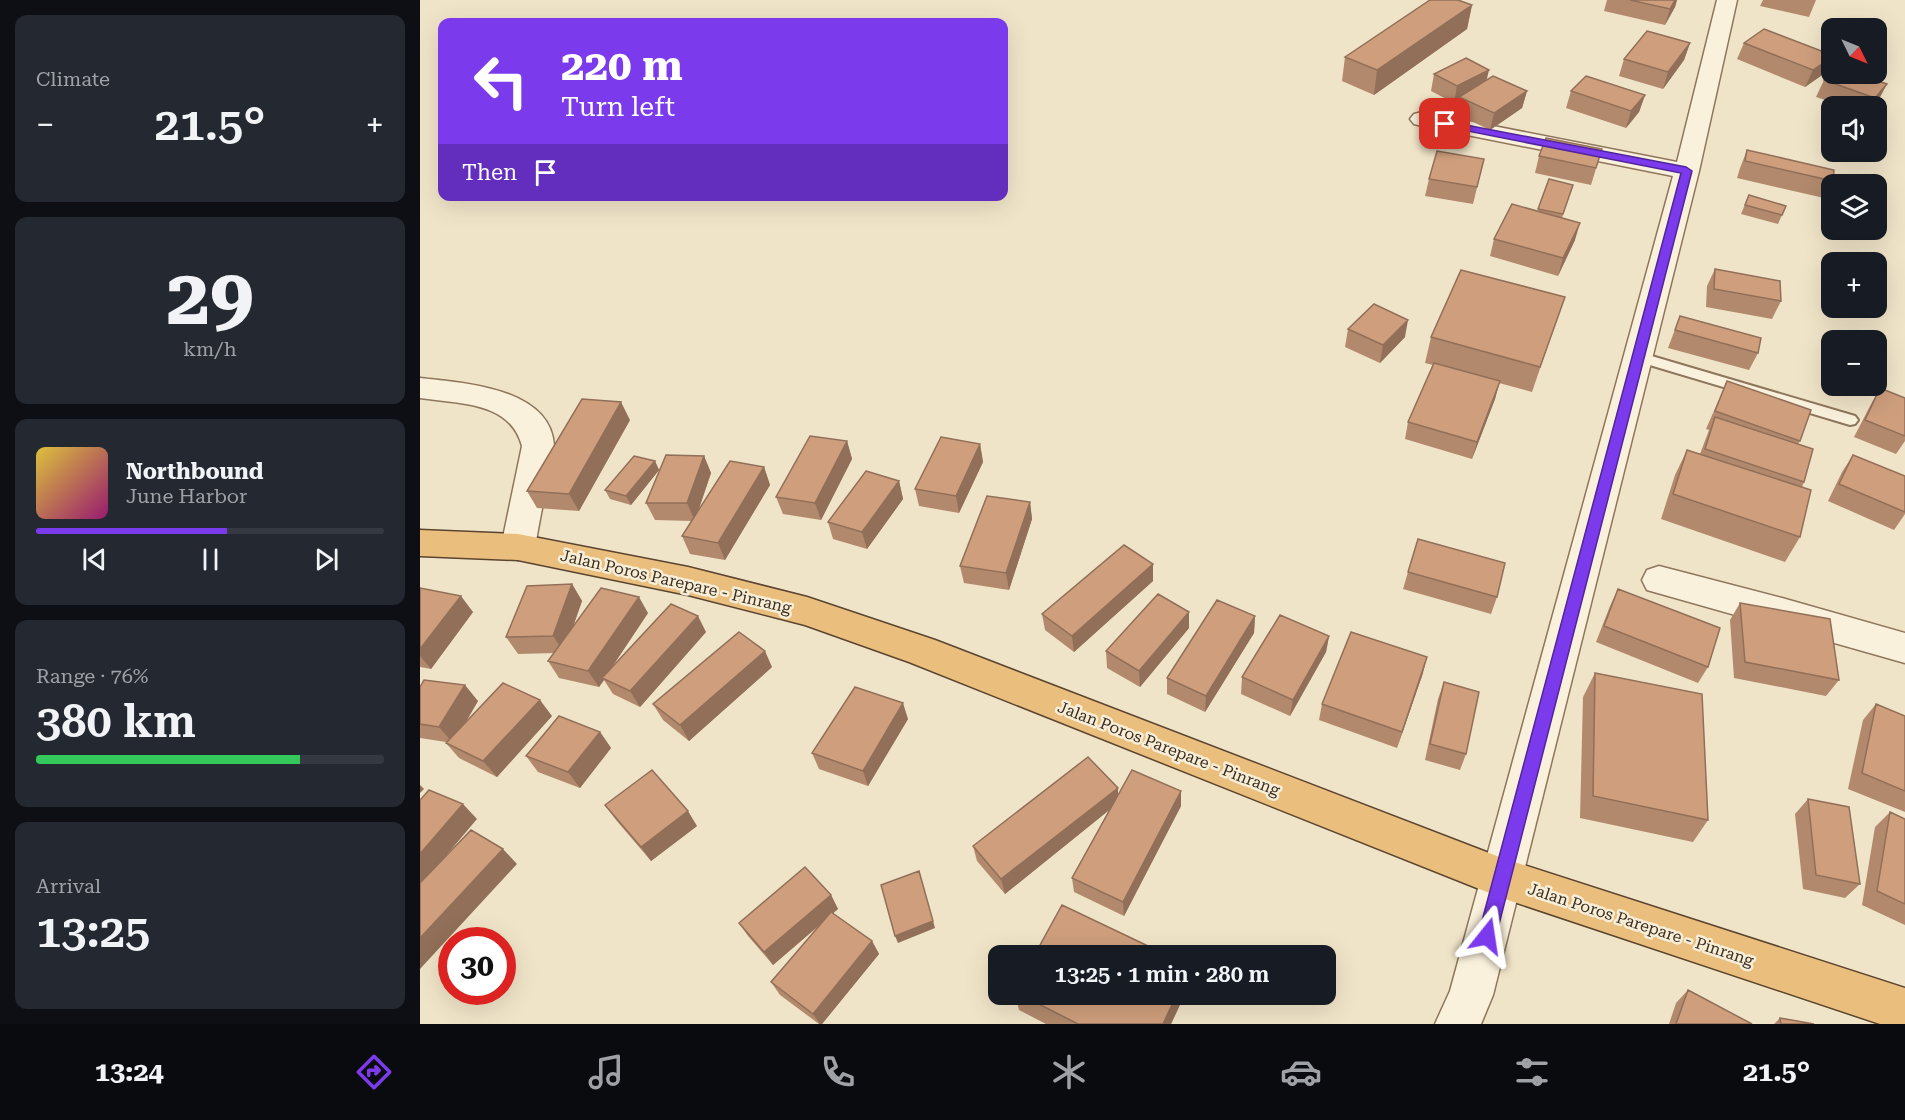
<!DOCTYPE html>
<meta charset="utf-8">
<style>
:root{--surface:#171b24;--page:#242831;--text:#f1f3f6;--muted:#9ea1a6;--line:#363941;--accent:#7c3aed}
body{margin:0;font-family:"Roboto Serif",serif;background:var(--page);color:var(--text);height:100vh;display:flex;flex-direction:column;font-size:22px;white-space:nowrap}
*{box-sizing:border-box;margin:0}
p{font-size:20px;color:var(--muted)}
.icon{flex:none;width:33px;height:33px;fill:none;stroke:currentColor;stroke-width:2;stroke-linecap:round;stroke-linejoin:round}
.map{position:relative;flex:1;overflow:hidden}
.details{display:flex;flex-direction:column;gap:15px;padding:15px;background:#0d0f14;width:420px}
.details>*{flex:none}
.top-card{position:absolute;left:18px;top:18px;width:570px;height:183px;border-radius:12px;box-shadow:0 6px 24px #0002;background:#7c3aed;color:#fff;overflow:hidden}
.needle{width:39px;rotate:133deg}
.fabs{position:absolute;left:1401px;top:18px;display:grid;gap:12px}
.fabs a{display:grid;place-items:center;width:66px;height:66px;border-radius:12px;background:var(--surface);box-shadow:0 6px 24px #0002;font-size:30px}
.speed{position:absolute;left:18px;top:927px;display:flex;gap:12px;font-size:30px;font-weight:700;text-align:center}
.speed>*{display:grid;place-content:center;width:78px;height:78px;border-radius:50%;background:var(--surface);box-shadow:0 6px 24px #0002;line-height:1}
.speed .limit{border:9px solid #d22;background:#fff;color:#111}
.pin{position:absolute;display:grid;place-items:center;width:51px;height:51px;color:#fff;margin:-26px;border-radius:12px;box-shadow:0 3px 9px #0006}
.me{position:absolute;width:66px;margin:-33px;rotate:15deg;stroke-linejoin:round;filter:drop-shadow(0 0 4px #0008)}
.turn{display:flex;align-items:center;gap:21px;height:126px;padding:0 24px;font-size:27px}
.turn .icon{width:78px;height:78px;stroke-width:2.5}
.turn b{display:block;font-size:42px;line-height:51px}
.then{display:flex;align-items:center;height:57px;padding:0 24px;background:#0003;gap:12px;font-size:22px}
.big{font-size:45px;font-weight:600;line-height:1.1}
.details .card{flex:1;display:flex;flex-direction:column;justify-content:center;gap:9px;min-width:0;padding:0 21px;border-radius:12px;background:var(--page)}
.details .dial{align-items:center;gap:0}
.dial b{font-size:78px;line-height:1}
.song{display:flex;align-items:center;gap:18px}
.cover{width:72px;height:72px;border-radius:9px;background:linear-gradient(135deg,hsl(50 70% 55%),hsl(320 70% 35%))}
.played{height:6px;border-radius:3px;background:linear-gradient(90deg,var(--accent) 55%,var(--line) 55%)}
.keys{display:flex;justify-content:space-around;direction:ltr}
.heat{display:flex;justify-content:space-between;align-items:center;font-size:33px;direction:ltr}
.charge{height:9px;border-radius:4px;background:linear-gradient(90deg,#34c759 76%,var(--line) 0)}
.trip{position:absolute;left:568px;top:945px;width:348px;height:60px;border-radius:12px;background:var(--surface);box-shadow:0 6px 24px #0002;font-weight:600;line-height:60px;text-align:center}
.menu{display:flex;height:96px;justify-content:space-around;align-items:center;background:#090b0e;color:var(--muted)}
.menu .icon{width:42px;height:42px}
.menu .current{color:var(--accent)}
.menu b{font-size:27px;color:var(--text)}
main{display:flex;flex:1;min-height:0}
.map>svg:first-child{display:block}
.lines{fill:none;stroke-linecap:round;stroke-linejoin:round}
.service-casing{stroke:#8d765c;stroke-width:4}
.minor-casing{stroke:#8d765c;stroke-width:3}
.trunk-casing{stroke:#5b4430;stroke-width:3}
.service{fill:#faf1dc;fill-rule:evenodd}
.minor{fill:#faf1dc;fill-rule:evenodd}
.trunk{fill:#eabe7c;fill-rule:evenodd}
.wall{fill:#b2896c}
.shaded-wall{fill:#916f58}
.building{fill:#cf9f7d;stroke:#916f58;stroke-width:1.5}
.route{fill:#7c3aed;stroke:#51269a;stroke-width:1.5}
.labels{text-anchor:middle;stroke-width:5;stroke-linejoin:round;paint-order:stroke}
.street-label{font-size:16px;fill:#3d2e20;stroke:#f7eed8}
</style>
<main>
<section class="details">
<div class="card"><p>Climate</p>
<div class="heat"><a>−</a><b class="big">21.5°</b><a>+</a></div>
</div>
<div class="card dial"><b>29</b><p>km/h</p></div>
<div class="card">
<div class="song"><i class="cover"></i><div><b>Northbound</b><p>June Harbor</p></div></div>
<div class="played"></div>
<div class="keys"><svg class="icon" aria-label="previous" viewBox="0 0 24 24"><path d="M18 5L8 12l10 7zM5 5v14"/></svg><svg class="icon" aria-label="pause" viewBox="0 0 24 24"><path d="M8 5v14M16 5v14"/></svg><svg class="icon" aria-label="next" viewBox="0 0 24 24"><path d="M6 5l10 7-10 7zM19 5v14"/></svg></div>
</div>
<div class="card"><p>Range · 76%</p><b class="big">380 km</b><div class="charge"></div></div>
<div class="card"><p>Arrival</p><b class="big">13:25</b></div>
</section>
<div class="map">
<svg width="1485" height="1024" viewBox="0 0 1485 1024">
<rect width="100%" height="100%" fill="#f0e4c8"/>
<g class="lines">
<defs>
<path id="service" d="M1218 352 1435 416 1438 420 1435 424 1430 425 1213 360 1211 357 1213 354Z"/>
<path id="minor" d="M1297 0H1317L1279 171 1073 995 1061 1024H1015L1030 991 1253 176 1002 126 994 124 990 119 994 114 1002 112 1257 162Z
M0 378C42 383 131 387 134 446 134 455 130 465 129 474 124 498 119 523 115 547L110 556 98 560 86 556 81 547 102 446C90 401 39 404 0 398Z
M1239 566 1362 598 1485 633V663L1227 590 1222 580 1227 570Z"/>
<path id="trunk" d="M0 530 98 534 268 567 387 597 515 640 1082 858 1485 988V1024H1460L1082 898 489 662 385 625 268 595 98 560 0 556Z"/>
</defs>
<use href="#service" class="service-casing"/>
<use href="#minor" class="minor-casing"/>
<use href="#trunk" class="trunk-casing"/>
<use href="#service" class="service"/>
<use href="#minor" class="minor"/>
<use href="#trunk" class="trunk"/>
</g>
<path class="wall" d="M1187 0H1257L1255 7 1245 25 1184 11Z
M1343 0H1396L1389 17 1340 6Z
M1052 5 1047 29 954 95 922 81 925 57Z
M1270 43 1264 60 1243 89 1199 76 1204 59Z
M1324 43 1405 73 1385 87 1317 59Z
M1014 74 1067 80 1107 91 1102 108 1070 130 1036 114 1039 100 1034 103 1011 91Z
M1435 74 1458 101 1454 106H1423L1396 97 1404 80Z
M1151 91 1225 95 1219 112 1206 128 1146 108Z
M1182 149 1171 185 1115 173 1119 156Z
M1327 150 1413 181 1404 198 1317 178 1320 168Z
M1064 159 1053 204 1005 196 1009 179Z
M1129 179 1153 185 1142 218 1155 240 1138 276 1070 256 1074 239 1118 211Z
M1329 195 1366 206 1358 224 1321 214Z
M1295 269 1361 301 1352 319 1286 307 1287 286Z
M1260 316 1338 353 1329 370 1248 348Z
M1136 322 1112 392 1079 383 1075 399 1052 459 985 439 988 422 1013 365 1005 363 1011 337Z
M928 329 985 337 960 363 925 347Z
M1307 381 1380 441 1378 444 1384 482 1382 487 1380 537 1365 562 1241 519 1255 475 1267 450 1280 454 1289 430 1286 429Z
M1460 388 1485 398V441L1476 454 1434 437 1450 406Z
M210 420 159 511 117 508 107 491Z
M427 441 432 459 401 520 363 514 356 497Z
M560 444 563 462 539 513 499 506 495 489Z
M1433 455 1485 476V514L1474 530 1408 501 1422 472Z
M284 456 291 473 277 513 344 467 350 485 305 560 270 554 262 536 272 521 235 520 226 503Z
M235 461 239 470 211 505 190 499 185 490Z
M479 481 483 499 447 549 413 539 408 522Z
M610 502 612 519 589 590 544 583 540 566Z
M733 564V581L654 652 625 630 622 614Z
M988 572 1077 597 1071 614 983 589Z
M152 584 162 601 153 627 228 613 192 667 286 632 220 707 193 694 184 680 179 687 139 678 128 661 135 653 98 654 86 637Z
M0 588 53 612 11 669 0 667Z
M1198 589 1288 667 1278 683 1176 642 1190 606Z
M1320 603 1419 680 1406 696 1314 678 1310 620Z
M769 612V628L720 687 687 668 686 651Z
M835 616 834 633 785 712 747 694V678Z
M909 636 906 652 870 716 821 694 822 677Z
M352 667 269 741 243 720 233 704Z
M1003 673 977 748 899 720 902 704Z
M1175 673 1288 820 1273 842 1160 818 1163 697Z
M1024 682 1046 754 1040 770 1005 760 1018 699Z
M0 687 58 701 46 722 132 716 77 777 39 758 26 743V742L0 738Z
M1456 704 1485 716V812L1428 789 1443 720Z
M488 719 448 786 399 769 392 753Z
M180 732 191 748 160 788 118 772 106 756Z
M698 788V794L761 806 704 916 654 892 652 878 689 810 585 894 557 861 553 846Z
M1388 799 1440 884 1425 898 1383 889 1375 814Z
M185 805 277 826 231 861 196 820Z
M1470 812 1485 819V925L1442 905 1455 827Z
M411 895 418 909 413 913 452 941 459 954 402 1024H399L360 995 351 982 402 923 353 965 328 936 319 923Z
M1268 990 1332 1024H1249L1256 1003Z
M595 994H765L751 1024H626L599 1010Z
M1360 1018 1394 1024H1354Z"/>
<path class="shaded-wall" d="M1255 0H1257L1255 7 1245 25 1250 9Z
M1052 5 1047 29 954 95 957 70Z
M1270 43 1264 60 1243 89 1248 72Z
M1412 57V59L1405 73 1385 87 1393 70Z
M1069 70 1065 87 1039 97V100L1034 103 1037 86Z
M1467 84 1458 101 1454 106H1451L1455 98Z
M1107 91 1102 108 1070 130 1074 113Z
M1225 95 1219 112 1206 128 1211 111Z
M1160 223 1155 240 1138 276 1143 258Z
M988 320 985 337 960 363 963 345Z
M1080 381 1075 399 1052 459 1057 442Z
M201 402 210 420 159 511 149 494Z
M427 441 432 459 401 520 395 503Z
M560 444 563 462 539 513 536 496Z
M284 456 291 473 275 521 267 503Z
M235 461 239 470 211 505 206 496Z
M344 467 350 485 305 560 298 543Z
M479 481 483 499 447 549 442 532Z
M610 502 612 519 589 590 586 573Z
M733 564V581L654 652 652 636Z
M152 584 162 601 144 652 133 636Z
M41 596 53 612 11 669 0 656V649Z
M219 597 228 613 184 679 182 678 184 680 179 687 168 671Z
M769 612V628L720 687 719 671Z
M278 616 286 632 220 707 210 691Z
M835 616 834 633 785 712 786 696Z
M909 636 906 652 870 716 873 700Z
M345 651 352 667 269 741 260 725Z
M1007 657 1003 673 977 748 982 732Z
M45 685 58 701 33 743 19 727Z
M120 700 132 716 77 777 63 761Z
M483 703 488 719 448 786 443 771Z
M180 732 191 748 160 788 148 772Z
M0 785 4 789 0 793Z
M698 788V803L585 894 581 879Z
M761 791V806L704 916 703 902Z
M43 804 57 819 2 884 0 882V854Z
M268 811 277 826 231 861 221 847Z
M83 849 97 864 0 969V938Z
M499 871 515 928 478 943 475 936Z
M411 895 418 909 353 965 344 952Z
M452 941 459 954 402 1024H400L393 1014Z
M757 994H765L751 1024H743Z"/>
<path class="building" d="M1010 0H1038L1052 5 957 70 925 57Z
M1210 0H1255L1250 9Z
M1344 29 1412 55V57L1393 70 1324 43Z
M1227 31 1270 43 1248 72 1204 59Z
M1046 58 1069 70 1037 86 1014 74Z
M1412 72V74H1435L1467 84 1455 98 1404 80Z
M1073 76 1107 91 1074 113 1039 97Z
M1166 76 1225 95 1211 111 1151 91Z
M1126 138 1182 149 1176 168 1119 156Z
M1327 150 1414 170 1413 181 1325 161Z
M1017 151 1064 159 1057 187 1009 179Z
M1129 179 1153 185 1143 214 1118 209Z
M1329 195 1366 206 1362 215 1325 205Z
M1092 204 1160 223 1143 258 1074 239Z
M1295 269 1360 281 1361 301 1294 289Z
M1041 270 1145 297 1120 367 1011 337Z
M954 304 988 320 963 345 928 329Z
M1260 316 1341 338 1338 353 1255 330Z
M1014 363 1080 381 1057 442 988 422Z
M1307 381 1391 410 1380 441 1295 411Z
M1460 388 1485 398V436L1445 420Z
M162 399 201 402 149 494 107 491Z
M1295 417 1393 449 1384 482 1285 449Z
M390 436 427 441 395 503 356 497Z
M521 437 560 444 536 496 495 489Z
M1267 450 1391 490 1380 537 1253 494Z
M246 455 284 456 267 503H226Z
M1433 455 1485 476V512L1419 484Z
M214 456 235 461 206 496 185 490Z
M310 461 344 467 298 543 262 536Z
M446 471 479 481 442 532 408 522Z
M567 496 610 502 586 573 540 566Z
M998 539 1085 563 1077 597 988 572Z
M704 545 733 564 652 636 622 614Z
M152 584 133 636 86 637 107 586Z
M0 588 41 596 0 649Z
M181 588 219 597 168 671 128 661Z
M1198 589 1300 628 1288 667 1184 626Z
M738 594 769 612 719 671 686 651Z
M797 600 835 616 786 696 747 678Z
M1320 603 1410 619 1419 680 1325 662Z
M251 604 278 616 210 691 182 678Z
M860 615 909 636 873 700 822 677Z
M319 632 345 651 260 725 233 704Z
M931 632 1007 657 982 732 902 704Z
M1175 673 1282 694 1288 820 1173 796Z
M4 680 45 685 19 727 0 724V687Z
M1024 682 1059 692 1046 754 1010 744Z
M83 683 120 700 63 761 26 743Z
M435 687 483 703 443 771 392 753Z
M1456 704 1485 716V791L1442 773Z
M139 716 180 732 148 772 106 756Z
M668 757 698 788 581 879 553 846Z
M232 770 268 811 221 847 185 805Z
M712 770 761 791 703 902 652 878Z
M9 790 43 804 0 854V800Z
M1388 799 1429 807 1440 884 1396 875Z
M1470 812 1485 819V904L1457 891Z
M51 830 83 849 0 938V883Z
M385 867 411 895 344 952 319 923Z
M499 871 513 921 475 936 461 885Z
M642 905 749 956H614Z
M411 912 452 941 393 1014 351 982Z
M1268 990 1332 1024H1256Z
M599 994H757L743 1024H658Z
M1360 1018 1394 1024H1361Z"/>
<path class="route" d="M1025 121 1266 167 1272 171 1076 936 1073 942 1067 945 1060 942 1058 936 1261 173 1022 126V122Z"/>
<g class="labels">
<g class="street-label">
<text transform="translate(256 581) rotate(13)" y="6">Jalan Poros Parepare - Pinrang</text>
<text transform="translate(749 748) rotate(21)" y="6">Jalan Poros Parepare - Pinrang</text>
<text transform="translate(1221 924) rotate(18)" y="6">Jalan Poros Parepare - Pinrang</text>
</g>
</g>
</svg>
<div class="fabs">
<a><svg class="needle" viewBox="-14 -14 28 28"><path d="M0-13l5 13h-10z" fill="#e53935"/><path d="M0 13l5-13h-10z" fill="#9ea1a6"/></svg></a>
<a><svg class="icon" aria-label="sound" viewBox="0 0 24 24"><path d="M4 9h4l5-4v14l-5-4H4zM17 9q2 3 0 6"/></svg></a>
<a><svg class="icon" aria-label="layers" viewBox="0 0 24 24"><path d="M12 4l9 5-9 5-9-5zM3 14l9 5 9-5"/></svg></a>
<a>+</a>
<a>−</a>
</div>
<div class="speed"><div class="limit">30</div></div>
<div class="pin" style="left:1025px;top:124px;background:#d93025"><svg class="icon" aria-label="arrive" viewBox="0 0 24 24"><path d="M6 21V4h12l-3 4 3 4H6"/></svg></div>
<svg class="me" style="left:1067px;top:936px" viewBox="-20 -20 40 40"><path d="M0-17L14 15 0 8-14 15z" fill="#7c3aed" stroke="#fff" stroke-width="4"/></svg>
<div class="trip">13:25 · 1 min · 280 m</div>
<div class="top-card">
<div class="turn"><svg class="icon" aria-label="left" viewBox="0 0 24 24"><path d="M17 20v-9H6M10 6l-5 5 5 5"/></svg><div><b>220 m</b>Turn left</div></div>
<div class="then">Then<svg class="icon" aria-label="arrive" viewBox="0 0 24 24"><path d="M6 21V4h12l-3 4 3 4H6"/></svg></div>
</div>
</div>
</main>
<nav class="menu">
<b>13:24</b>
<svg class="icon current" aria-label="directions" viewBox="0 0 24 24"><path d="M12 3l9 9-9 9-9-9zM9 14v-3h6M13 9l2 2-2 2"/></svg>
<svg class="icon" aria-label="music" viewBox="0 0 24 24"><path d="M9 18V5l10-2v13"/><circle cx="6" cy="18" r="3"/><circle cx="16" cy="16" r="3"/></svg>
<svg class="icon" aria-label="phone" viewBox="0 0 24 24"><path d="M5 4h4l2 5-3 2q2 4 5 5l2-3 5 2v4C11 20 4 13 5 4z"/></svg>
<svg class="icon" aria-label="climate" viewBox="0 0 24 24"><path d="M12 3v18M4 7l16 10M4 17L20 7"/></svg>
<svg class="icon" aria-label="car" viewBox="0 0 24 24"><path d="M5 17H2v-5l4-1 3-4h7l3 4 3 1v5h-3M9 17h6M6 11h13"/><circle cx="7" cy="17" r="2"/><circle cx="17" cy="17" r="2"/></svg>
<svg class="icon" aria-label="filters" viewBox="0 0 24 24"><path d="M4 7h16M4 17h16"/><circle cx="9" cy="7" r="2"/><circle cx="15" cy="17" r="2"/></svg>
<b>21.5°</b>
</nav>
